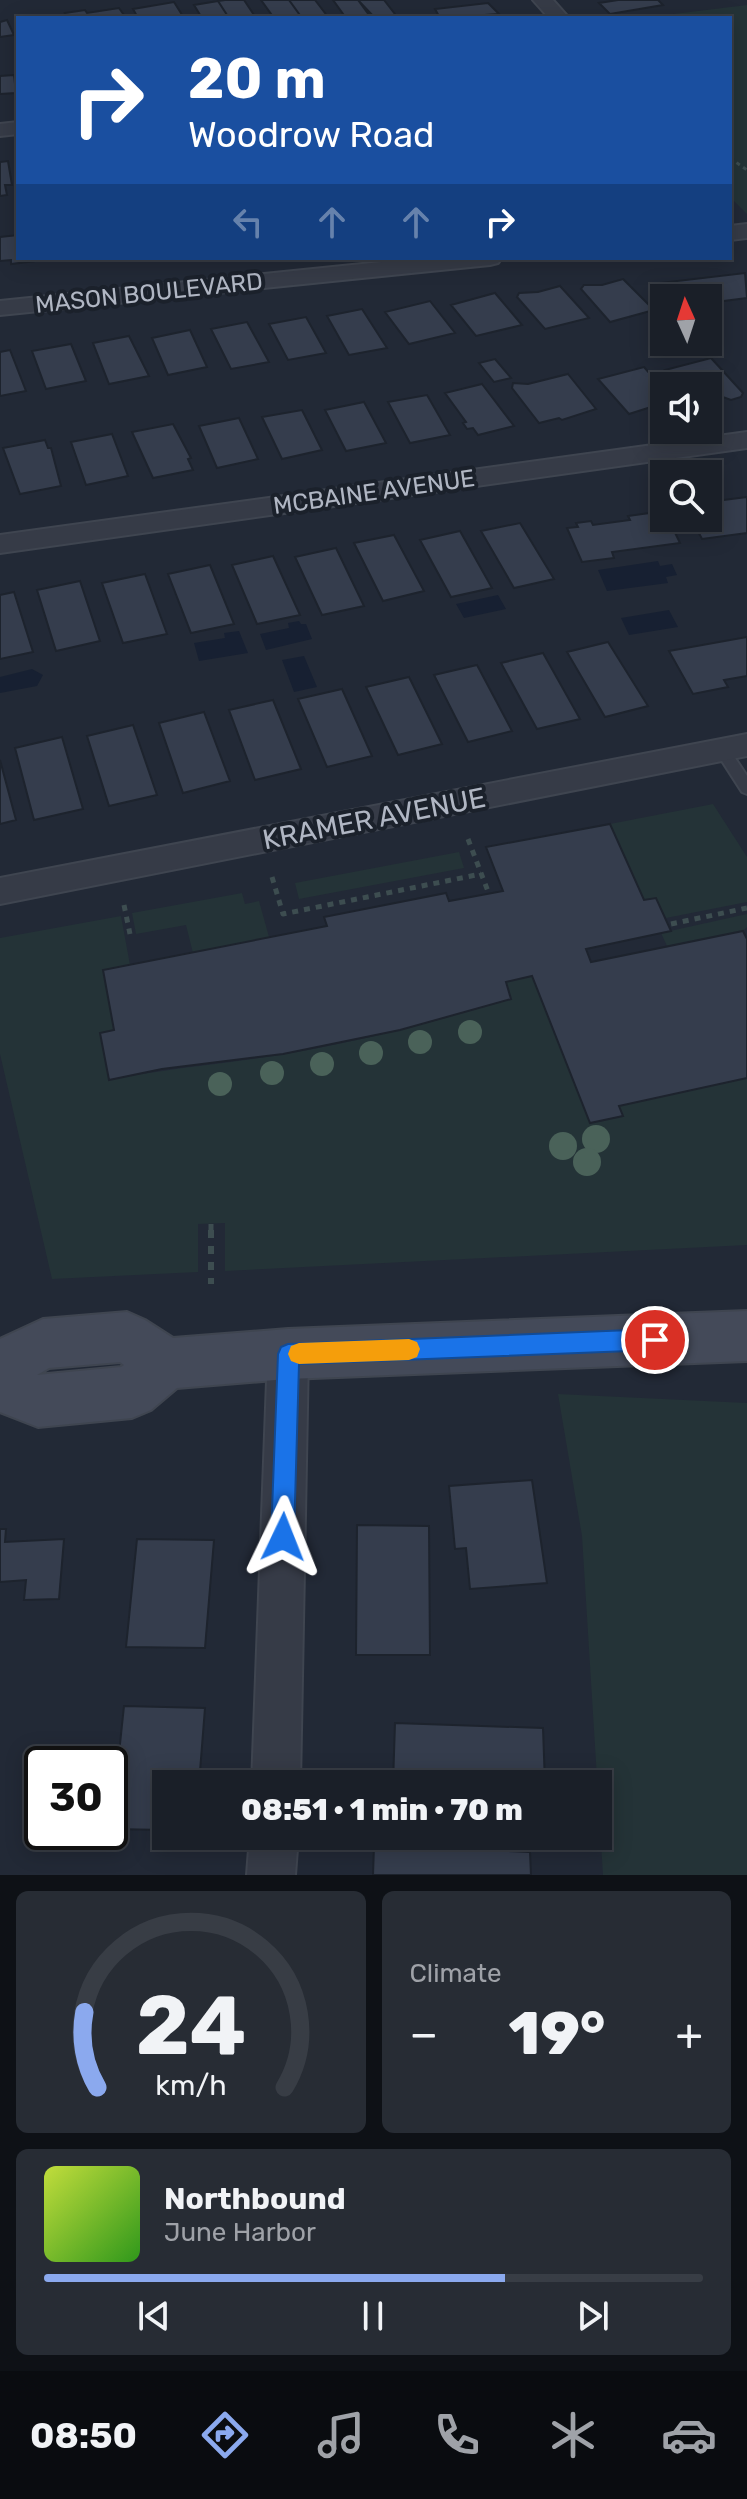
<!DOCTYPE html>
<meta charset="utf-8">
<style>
:root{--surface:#1a1f28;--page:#272c34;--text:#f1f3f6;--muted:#9fa2a8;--line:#383d45;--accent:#8ba9ee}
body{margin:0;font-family:Rubik,sans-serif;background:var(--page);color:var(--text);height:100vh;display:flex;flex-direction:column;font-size:30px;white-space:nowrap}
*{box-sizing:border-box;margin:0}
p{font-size:26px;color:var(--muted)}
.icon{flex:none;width:44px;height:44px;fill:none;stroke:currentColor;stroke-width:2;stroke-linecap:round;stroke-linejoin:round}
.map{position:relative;height:1875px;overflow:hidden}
.sheet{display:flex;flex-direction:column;gap:16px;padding:16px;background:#0e1116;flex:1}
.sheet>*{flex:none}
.guide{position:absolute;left:16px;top:16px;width:716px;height:244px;border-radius:0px;box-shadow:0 4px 20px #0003,0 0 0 2px var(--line);background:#1a4fa0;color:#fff;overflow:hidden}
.needle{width:52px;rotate:357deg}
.buttons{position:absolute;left:650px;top:284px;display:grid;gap:16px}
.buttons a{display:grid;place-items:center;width:72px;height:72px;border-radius:0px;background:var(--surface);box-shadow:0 4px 20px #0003,0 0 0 2px var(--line);font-size:40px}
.speed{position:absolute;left:24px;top:1746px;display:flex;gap:16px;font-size:40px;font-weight:700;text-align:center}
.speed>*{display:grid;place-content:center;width:104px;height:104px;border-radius:50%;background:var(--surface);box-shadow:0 4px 20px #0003,0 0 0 2px var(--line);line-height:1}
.speed .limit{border:4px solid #111;border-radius:12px;background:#fff;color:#111}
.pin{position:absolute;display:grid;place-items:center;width:68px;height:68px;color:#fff;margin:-34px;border:4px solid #fff;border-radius:50%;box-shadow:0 2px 8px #0007}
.me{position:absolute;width:88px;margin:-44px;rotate:2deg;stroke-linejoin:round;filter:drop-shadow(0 0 6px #0008)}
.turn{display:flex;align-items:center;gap:28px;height:168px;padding:0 40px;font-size:36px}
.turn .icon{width:104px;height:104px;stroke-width:2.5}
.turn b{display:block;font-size:56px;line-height:68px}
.lanes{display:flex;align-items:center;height:76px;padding:0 40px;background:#0003;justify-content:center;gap:40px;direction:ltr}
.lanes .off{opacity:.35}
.big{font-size:60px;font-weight:800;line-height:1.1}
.sheet .tile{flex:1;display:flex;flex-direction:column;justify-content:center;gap:12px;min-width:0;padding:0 28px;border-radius:12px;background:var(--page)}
.sheet .dial{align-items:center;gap:0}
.dial svg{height:208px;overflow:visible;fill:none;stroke:var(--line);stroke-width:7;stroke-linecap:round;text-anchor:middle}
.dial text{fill:var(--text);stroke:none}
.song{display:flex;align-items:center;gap:24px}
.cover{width:96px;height:96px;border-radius:12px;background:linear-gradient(135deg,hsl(70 70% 55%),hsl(110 70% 35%))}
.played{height:8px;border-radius:4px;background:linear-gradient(90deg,var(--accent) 70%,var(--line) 70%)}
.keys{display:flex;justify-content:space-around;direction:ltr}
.heat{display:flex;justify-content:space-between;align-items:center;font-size:44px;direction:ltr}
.sheet .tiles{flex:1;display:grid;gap:16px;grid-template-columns:1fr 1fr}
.tile:last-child{grid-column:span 2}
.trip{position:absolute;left:152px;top:1770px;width:460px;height:80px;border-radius:0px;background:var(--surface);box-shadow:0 4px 20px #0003,0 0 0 2px var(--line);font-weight:800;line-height:80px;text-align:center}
.tabs{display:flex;height:128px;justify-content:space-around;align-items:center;background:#0a0c10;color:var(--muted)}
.tabs .icon{width:56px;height:56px}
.tabs .active{color:var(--accent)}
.tabs b{font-size:36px;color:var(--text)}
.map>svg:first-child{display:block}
.green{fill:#243337}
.water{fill:#172032}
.building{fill:#353d4d;stroke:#1d232d;stroke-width:2}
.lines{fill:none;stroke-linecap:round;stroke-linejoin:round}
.lane-casing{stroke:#3f4550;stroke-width:4}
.street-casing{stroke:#3f4550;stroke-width:4}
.secondary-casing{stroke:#3f4550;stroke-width:4}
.path-far2{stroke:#3d4d50;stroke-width:3;stroke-dasharray:4 4;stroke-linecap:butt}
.path-far1{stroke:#3d4d50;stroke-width:5;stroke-dasharray:6 6;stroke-linecap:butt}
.path{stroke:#3d4d50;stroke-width:6;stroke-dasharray:8 8;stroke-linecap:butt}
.lane{fill:#363b47;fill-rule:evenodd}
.street{fill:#363b47;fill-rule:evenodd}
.secondary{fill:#444a59;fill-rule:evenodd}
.tree{fill:#4a6259}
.route{fill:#1a73e8;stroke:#114b97;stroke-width:2}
.slow{fill:#f59e0b}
.labels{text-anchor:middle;stroke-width:8;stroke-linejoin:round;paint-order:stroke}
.far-street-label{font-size:24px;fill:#b0b6c3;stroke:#1b212b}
.street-label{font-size:28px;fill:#b0b6c3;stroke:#1b212b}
</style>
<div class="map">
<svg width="747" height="1875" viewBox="0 0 747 1875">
<rect width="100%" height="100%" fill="#222936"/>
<path class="green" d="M747 5V214L730 197V18H641Z
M713 804 747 857V902L666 918 656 898 644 900 610 824Z
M459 852 464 868 299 899 295 883Z
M242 893 245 904 259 901 269 937 193 953 186 925 136 934 132 913Z
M747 914V927L743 931 667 946 661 933Z
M121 916 130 965 114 1030 101 1033 109 1080C168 1068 226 1064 285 1054 361 1041 436 1022 510 999L506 982 532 976 591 1123 623 1116 619 1106 747 1078V1245L225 1271V1223L198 1224V1272L52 1279 0 1054V938Z
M558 1394 747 1403V1875H603L582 1536Z"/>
<path class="water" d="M658 561 660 566 672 564 677 575 666 577 668 583 607 591 598 570Z
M498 595 506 609 464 618 456 604Z
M669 610 678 627 629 635 621 618Z
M299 621 301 624H306L312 639 266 650 260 634 289 628 288 623Z
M239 631 248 653 199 661 194 643 225 638 224 633Z
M304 656 317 687 294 692 282 660Z
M32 669 43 675 37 686 0 693V677Z"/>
<path class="building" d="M225 0H244L256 18H229L218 1Z
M261 0H289L302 18H274Z
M289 0H315L328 17 302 18Z
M333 0H358L369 15 346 18Z
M358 0H384L398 18H375Z
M618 0H658L663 5 610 14 599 3Z
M218 1 229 18H202L194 5Z
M174 2 184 18H138L133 9Z
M488 3 499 14 440 18 435 9Z
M119 8 126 18H44L67 16 65 13 85 10 87 13Z
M7 20 14 35 0 37V22Z
M14 75 16 93 0 94V76Z
M8 161 12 185H5L7 195 0 196V162Z
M18 235V258H42V260L11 264V260L0 261V237Z
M745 273 747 298 708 303V298H669L660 283Z
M623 279 654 310 610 322 581 289 584 285H602Z
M560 286 589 318 545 329 517 297 519 293 538 292Z
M495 293 522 325 476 336 451 305Z
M430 301 455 333 409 344 385 312Z
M362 309 387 348 349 355 327 316Z
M306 317 326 353 288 360 269 324Z
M247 322 269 362 231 369 211 329Z
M190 330 207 367 168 375 152 338Z
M129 336 149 376 109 384 93 343Z
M71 344 86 381 46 389 32 351Z
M10 350 26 391 0 396V352Z
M711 358 743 393 741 397 731 400 723 397 708 403V386H680L665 370Z
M495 359 511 378 494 382 479 363Z
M644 367 664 390V409L654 406 629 414 598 379Z
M568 374 596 409 562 420 559 418 539 423 512 388 513 383 528 384Z
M482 384 514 426 478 435 473 428 467 429 463 423 466 422 445 393Z
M427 395 450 435 410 443 388 402Z
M364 402 386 443 346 451 325 410Z
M302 410 322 450 282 459 262 417Z
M239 418 258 459 217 468 199 426Z
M173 424 191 458 188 459 193 470 153 478 132 432Z
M112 434 128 476 86 485 71 442Z
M45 440 48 448H51L61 486 20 494 3 448Z
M747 497V533L702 539 691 518H708V502Z
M664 511V518H668L680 543 612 552 614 558 582 562 567 528 578 527 576 523 591 521 593 525 630 520 628 516Z
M520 523 554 579 514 588 481 531Z
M460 531 492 588 451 597 420 540Z
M394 535 424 591 383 601 354 543Z
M336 548 364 606 322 615 295 557Z
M273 556 300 615 257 624 232 565Z
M210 565 234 624 191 633 168 574Z
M145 574 167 634 123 643 102 583Z
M80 581 100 641 56 651 37 590Z
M14 592 33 652 0 659V595Z
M747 637V676L724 680 728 687 693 694 669 651Z
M608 642 648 706 605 717 567 652Z
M543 653 580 719 537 729 501 663Z
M477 665 512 731 468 742 434 675Z
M409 677 442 744 398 755 366 687Z
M342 689 372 756 327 767 298 699Z
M273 700 301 769 255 780 229 710Z
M204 712 230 781 183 793 159 723Z
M133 725 157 795 109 806 87 736Z
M62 737 83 809 34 820 15 748Z
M0 760 16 820 0 824Z
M610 824 644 900 656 898 671 931 586 949 591 962 743 931 747 939V1078L619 1106 623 1116 590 1123 532 976 506 982 511 999 400 1030 283 1054 162 1069 109 1080 100 1033 114 1030 103 970 327 926 324 917 446 893 449 901 503 891 486 847Z
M532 1480 547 1583 470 1589 466 1548 455 1549 449 1486Z
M357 1525 429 1526 430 1655H356Z
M0 1529H6L5 1542 64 1539 59 1599 24 1600 26 1580 0 1582Z
M137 1539 214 1540 205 1648 126 1647Z
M124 1706 205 1708 199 1784H166V1830L111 1829Z
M395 1723 543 1728 545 1784H393Z
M374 1845 530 1852 531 1875H373Z"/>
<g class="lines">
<defs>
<path id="lane" d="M722 745 727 746 747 776V794L742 792 715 750Z"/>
<path id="street" d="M533 0H553L569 18H549Z
M18 122V134L0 136V124Z
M747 224V238L730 240V226Z
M421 258H502L498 263 490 265 0 315V301Z
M747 432V448L0 553V535Z
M747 734V756L0 904V878Z
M288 1335 302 1340 308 1354 300 1784H252L268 1354 274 1340Z
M250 1836H298L295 1875H247Z"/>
<path id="secondary" d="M747 1311V1361L288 1379 177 1388 151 1410 132 1418 38 1427 0 1412V1339L43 1319 127 1312 145 1320 173 1338 288 1329ZM120 1362 124 1365 121 1367 37 1375 49 1368Z"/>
</defs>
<use href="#lane" class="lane-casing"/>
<use href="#street" class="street-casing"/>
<use href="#secondary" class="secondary-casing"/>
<path class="path-far2" d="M730 158 747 170"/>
<path class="path-far1" d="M468 839 489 894
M272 877 283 914 481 874
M124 905 130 934
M671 924 747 908
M211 1224V1232"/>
<path class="path" d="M211 1230V1284"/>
<use href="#lane" class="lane"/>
<use href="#street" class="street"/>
<use href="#secondary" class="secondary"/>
</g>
<g class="tree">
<circle cx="470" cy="1032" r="12"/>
<circle cx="420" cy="1042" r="12"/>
<circle cx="371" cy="1053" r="12"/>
<circle cx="322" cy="1064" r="12"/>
<circle cx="272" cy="1073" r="12"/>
<circle cx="220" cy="1084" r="12"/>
<circle cx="596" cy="1139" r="14"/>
<circle cx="563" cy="1146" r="14"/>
<circle cx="587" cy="1162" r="14"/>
</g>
<path class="route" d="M655 1329 663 1332 666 1340 663 1347 655 1350 299 1364 294 1537 291 1545 283 1548 274 1545 271 1537 278 1354 281 1347 288 1344Z"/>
<path class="slow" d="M409 1339 417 1342 420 1349 417 1357 409 1360 299 1364 291 1361 288 1354 291 1346 299 1343Z"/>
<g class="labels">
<g class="far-street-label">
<text transform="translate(149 293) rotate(-6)" y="8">MASON BOULEVARD</text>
<text transform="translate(374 492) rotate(-8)" y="8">MCBAINE AVENUE</text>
</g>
<g class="street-label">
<text transform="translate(374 818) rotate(-11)" y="10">KRAMER AVENUE</text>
</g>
</g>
</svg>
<div class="buttons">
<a><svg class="needle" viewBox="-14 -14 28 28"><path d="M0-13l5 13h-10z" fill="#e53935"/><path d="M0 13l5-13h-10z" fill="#9fa2a8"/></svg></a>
<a><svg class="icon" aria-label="sound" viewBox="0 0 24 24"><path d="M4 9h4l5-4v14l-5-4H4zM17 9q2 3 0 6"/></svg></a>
<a><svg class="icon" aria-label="search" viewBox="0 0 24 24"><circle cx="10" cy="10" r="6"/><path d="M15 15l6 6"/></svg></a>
</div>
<div class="speed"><div class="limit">30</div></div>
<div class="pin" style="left:655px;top:1340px;background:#d93025"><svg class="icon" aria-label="arrive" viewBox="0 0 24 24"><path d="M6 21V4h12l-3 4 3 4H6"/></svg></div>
<svg class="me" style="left:283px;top:1537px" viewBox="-20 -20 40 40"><path d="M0-17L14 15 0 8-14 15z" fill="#1a73e8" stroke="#fff" stroke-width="4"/></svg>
<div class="trip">08:51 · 1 min · 70 m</div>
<div class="guide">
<div class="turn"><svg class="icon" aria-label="right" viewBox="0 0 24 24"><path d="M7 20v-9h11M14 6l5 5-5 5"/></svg><div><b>20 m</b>Woodrow Road</div></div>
<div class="lanes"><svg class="icon off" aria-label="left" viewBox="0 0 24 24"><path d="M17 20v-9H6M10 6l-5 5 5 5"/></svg><svg class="icon off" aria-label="ahead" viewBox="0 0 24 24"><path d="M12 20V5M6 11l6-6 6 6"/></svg><svg class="icon off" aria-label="ahead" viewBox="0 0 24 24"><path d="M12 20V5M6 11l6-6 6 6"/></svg><svg class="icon" aria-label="right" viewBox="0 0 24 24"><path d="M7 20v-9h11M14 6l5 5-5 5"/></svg></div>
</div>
</div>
<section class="sheet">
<div class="tiles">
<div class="tile dial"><svg viewBox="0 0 100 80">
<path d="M14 69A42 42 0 1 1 86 69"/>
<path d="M14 69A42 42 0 0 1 9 40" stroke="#8ba9ee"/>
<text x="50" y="56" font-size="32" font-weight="700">24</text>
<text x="50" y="72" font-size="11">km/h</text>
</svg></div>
<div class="tile"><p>Climate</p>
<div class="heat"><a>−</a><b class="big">19°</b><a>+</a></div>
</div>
<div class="tile">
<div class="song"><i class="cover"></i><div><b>Northbound</b><p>June Harbor</p></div></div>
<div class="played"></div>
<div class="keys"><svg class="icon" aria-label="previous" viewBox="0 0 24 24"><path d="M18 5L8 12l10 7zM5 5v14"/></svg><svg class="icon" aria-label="pause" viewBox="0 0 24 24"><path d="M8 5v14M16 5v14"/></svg><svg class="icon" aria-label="next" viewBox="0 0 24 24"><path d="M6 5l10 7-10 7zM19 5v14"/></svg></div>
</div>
</div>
</section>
<nav class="tabs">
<b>08:50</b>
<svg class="icon active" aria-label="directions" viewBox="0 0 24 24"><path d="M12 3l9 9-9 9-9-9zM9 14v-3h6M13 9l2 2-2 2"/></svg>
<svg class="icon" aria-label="music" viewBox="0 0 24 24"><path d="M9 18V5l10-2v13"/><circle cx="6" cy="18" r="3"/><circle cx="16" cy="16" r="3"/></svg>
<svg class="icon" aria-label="phone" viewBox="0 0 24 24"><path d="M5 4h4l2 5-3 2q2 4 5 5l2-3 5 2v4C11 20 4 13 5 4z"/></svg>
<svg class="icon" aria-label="climate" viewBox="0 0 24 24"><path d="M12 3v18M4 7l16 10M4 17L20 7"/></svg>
<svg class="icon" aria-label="car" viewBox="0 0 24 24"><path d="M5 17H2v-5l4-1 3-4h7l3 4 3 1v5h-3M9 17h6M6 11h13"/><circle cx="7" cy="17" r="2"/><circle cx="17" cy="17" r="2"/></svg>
</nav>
